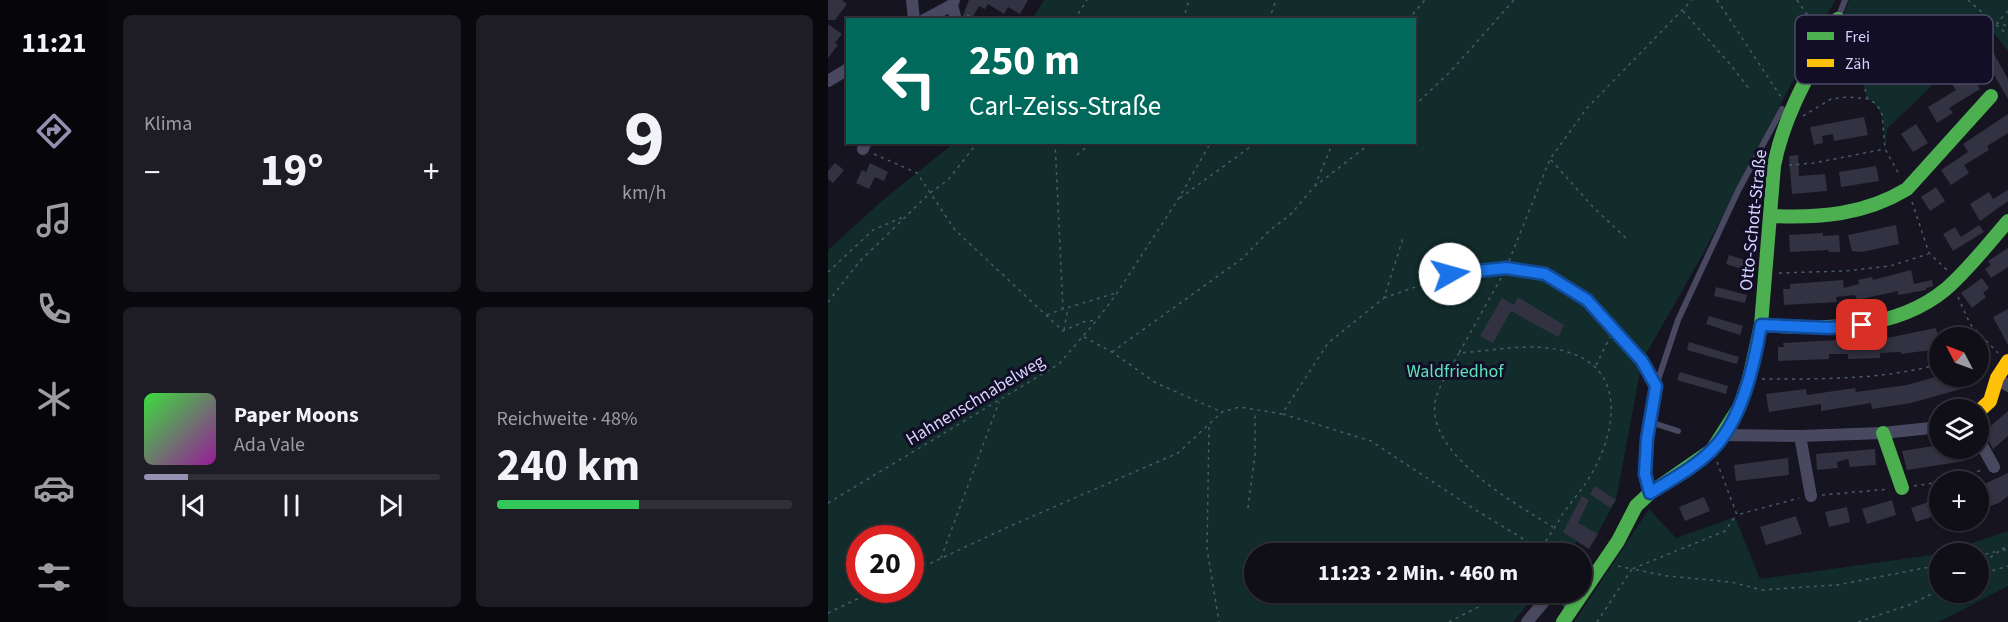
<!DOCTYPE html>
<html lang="de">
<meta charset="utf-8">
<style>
:root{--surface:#100f18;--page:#1e1d25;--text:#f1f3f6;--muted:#9c9ca2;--line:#302f37;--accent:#9390b1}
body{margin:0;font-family:"Source Sans 3",sans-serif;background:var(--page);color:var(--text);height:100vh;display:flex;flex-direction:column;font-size:22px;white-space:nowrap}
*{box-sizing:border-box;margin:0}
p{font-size:20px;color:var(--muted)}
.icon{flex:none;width:33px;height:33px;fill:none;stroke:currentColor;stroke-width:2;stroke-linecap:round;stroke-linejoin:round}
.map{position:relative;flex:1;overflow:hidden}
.sheet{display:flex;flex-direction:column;gap:15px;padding:15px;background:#09080d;width:720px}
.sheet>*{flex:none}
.guide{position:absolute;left:18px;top:18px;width:570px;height:126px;border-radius:0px;box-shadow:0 2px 4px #0004,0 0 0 2px var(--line);background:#00695c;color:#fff;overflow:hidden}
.needle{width:39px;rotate:311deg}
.tools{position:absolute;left:1101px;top:327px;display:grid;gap:12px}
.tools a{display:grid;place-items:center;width:60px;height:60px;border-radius:50%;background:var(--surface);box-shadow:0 2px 4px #0004,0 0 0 2px var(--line);font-size:30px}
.speed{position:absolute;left:18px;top:525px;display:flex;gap:12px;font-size:30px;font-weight:700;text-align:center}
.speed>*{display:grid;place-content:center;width:78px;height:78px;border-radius:50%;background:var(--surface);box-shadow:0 2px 4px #0004,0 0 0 2px var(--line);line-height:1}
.speed .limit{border:9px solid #d22;background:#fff;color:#111}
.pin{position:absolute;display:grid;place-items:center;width:51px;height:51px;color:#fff;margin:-26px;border-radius:12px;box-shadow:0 3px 9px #0006}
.me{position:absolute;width:66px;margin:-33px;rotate:83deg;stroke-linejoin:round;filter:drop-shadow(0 0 4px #0008)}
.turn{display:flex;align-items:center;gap:21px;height:126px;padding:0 24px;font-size:27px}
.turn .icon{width:78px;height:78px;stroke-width:2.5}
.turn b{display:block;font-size:42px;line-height:51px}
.big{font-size:45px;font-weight:700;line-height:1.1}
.sheet .card{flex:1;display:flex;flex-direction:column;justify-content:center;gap:9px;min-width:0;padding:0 21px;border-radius:9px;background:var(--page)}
.sheet .dial{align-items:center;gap:0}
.dial b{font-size:78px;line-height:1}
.song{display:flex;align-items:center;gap:18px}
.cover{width:72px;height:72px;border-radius:9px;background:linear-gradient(135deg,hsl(120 70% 55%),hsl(300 70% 35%))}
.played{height:6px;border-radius:3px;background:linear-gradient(90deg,var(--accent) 15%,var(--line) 15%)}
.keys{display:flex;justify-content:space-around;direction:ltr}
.heat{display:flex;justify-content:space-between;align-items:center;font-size:33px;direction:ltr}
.charge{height:9px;border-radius:4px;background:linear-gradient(90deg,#34c759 48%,var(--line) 0)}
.sheet .tiles{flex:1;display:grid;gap:15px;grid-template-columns:repeat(2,1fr)}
.trip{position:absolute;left:416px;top:543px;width:348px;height:60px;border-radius:30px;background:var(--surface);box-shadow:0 2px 4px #0004,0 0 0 2px var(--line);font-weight:700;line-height:60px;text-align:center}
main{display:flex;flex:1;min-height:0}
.tabs{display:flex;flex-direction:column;width:108px;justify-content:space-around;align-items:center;background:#06060a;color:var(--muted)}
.tabs .icon{width:42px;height:42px}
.tabs .active{color:var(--accent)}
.tabs b{font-size:27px;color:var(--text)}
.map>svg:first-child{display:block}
.green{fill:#122c2c;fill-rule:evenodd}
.building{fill:#333242}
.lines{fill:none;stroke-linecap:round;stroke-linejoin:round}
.path{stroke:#4a5b68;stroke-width:1.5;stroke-dasharray:3 4.5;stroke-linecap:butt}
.lane{stroke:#484861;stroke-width:6}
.street{stroke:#484861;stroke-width:12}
.fast{stroke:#4caf50;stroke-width:14}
.slow{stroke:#ffc107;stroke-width:14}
.route-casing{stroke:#114b97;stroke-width:15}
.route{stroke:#1a73e8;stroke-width:10}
.labels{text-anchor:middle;stroke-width:6;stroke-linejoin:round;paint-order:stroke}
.street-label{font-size:18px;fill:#d7d3ff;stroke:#110e26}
.park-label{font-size:18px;fill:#5ce3bc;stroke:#110e26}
.key{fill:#110e26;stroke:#4c4967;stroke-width:1.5}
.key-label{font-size:16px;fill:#d7d3ff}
</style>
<main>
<nav class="tabs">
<b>11:21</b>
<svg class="icon active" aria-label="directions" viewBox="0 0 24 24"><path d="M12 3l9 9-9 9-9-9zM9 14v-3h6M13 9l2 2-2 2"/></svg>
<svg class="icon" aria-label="music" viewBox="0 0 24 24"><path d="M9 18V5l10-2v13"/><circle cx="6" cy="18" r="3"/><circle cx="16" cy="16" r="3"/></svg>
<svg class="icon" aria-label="phone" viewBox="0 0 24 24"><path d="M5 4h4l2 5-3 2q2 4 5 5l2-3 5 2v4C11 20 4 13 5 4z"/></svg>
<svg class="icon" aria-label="climate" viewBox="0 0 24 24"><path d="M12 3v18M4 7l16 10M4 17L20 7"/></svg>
<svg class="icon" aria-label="car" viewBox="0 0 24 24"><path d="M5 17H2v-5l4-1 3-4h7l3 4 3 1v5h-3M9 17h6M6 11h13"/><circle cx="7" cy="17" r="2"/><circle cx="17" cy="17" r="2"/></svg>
<svg class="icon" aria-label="filters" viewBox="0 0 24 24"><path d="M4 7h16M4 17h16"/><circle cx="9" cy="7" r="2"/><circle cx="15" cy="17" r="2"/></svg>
</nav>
<section class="sheet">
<div class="tiles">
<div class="card"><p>Klima</p>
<div class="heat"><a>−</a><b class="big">19°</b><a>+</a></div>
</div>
<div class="card dial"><b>9</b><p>km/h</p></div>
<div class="card">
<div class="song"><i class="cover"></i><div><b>Paper Moons</b><p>Ada Vale</p></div></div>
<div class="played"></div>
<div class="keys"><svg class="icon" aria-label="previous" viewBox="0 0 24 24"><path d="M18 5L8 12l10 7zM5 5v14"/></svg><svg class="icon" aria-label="pause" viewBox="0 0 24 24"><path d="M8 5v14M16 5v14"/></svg><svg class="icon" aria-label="next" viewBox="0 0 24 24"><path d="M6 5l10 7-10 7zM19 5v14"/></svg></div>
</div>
<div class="card"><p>Reichweite · 48%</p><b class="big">240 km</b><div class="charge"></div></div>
</div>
</section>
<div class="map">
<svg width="1180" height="622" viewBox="0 0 1180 622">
<rect width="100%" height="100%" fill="#151420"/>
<path class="green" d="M216 0H1007L876 252 814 361 788 500 761 549 749 541 739 554H426V592L709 593 685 622H0V250L54 201 126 143 586 142V20L204 19ZM32 538H82V590H32Z
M1021 0H1180V51L1166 33 1115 75 1059 129 1057 149C1056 129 1058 109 1039 98L1016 15Z
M821 509 848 538 907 517 932 579 1111 554 1112 592H1150V554L1115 553 1180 531V586L1111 622H746Z"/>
<path class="building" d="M0 0H14L19 4 7 20H0Z
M141 0H200L192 14 180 7 176 14 160 4 157 9 151 6 143 20H136L135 15Z
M0 24 14 34 7 43 10 45 0 58Z
M1165 52 1180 79V99L1165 73 1148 82 1152 89 1121 108 1125 113 1109 123 1100 107 1128 90 1123 83 1154 65 1151 60Z
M1180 114V133L1159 146 1161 150 1136 165 1141 173 1123 185 1113 170 1140 152 1135 144Z
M1036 117 1040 135 1006 141 1005 134 994 136 995 143 986 145 982 127Z
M1088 124 1100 143 1085 152 1073 134Z
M970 155 971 176 997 174 999 191 964 194 961 156Z
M7 163 16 170 5 183 0 179V171Z
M42 163 60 172 56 181 47 177 41 189 28 183 34 170 38 172Z
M1048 166 1051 181 1013 187 1011 172Z
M1108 187 1117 201 1102 211 1093 197Z
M1180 190V201L1152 221 1142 204 1161 192 1165 199Z
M1068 225 1071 244 1034 252 1024 251 1020 235Z
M1151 225 1156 232 1125 251 1115 234 1127 227 1133 237Z
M995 233V236L1011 235 1012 252H1001L1000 250 962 252 961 235Z
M1180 248V267L1163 278 1157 269 1163 265 1160 261Z
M901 255 923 262 920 271 898 264Z
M1083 270 1086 284 1104 280 1105 286 1098 288V290L1070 295V291L1029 300 1027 295 1008 297 1009 302 956 305 955 289H962V284L1015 280 1016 288 1031 284 1030 280 1044 277 1045 280Z
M1154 278 1161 288 1155 293 1158 297 1144 308 1133 293Z
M888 287 919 295 917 303 886 296Z
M690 297 736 325 730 337 683 311 665 343 652 336 674 298 686 305Z
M1180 309V345L1165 317Z
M881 316 915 326 912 335 878 324Z
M1108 328 1111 343 1102 345 1103 350 1073 354V352L1052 353V358L1020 359V354H1001V359L950 361V347H956L955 343 1064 337Z
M861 342 911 357 909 364 859 350Z
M852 372 900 386 898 394 849 380Z
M1111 376H1130L1133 389 1083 403 1044 409 1043 403 993 411V404L941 412 938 394 978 389 979 395 1027 388 1028 392 1079 385Z
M1180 411V436L1165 449 1156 432Z
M1112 445V448H1134L1136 461 1079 470 1074 451Z
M1047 449 1048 465 1022 467 1020 459 1009 462 1010 468 989 470 988 454Z
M960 458 961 475 908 481 906 465Z
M1180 473V496L1171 503 1150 510V487Z
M767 486 788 500 782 508 762 494Z
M754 496 761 500 750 523 770 534 761 549 735 532Z
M876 497 882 511 857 521 851 507Z
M1112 498V514L1088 522 1083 508Z
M1064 500 1068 515 1039 524 1034 509Z
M1019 507 1022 522 1001 527 997 512Z
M968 516 974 534 938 545 932 527Z"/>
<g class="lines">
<path class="path" d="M889 0 953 97
M969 0 990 30
M1140 0 1180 35
M855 11 902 64 922 90
M1180 11 1169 23 1180 26
M139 15 148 20
M246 20 259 0
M355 20 361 0
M441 20 448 0
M580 20 597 0
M1037 89 1039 98
M586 106 623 71 686 0
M975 116 1003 99 1020 97 1041 99 1049 105 1054 114 1057 149 1072 176
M227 142 235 309 288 293
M46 154 89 173 127 230 235 331 255 322 268 320
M249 155 264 142
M723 160 765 207 800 240
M961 165 986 163 1057 149
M487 186 505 142
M352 198 429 142
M1084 202 1101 253 1119 270
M681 261 722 159 759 108 864 0
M0 272 45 230 75 217
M951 273 1017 271 1062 266 1100 254
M673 278 631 353C664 351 703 342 736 351 799 367 789 430 763 475 755 488 745 500 736 512 727 526 719 542 707 554
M1130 297 1142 324 1170 353
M556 298 616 277
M0 302 31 262 102 193 120 180 150 142
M219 315 234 309
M236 330 240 308
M256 337 284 352 328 383 394 412
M284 352 415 258 442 230 462 215 486 187 544 142
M1150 352 1160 346
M631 353C624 367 612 383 608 398 594 452 688 504 725 527
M768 365 782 337
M934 379C993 379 1054 380 1112 364
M455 414 543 441 646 509 712 549 741 554
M381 427 379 549 391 622
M889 462 909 515 971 498
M1113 481 1155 470
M1086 486 1112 482
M994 495 1061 489
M0 503 231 364 269 320 289 293 351 198 383 142
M420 508 427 455V411
M1174 549 1180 546
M1150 556 1170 551
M113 558 171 402
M790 566 804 569 897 531 908 515
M1150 566 1173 550H1180
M82 573 180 527 350 453 394 412 412 407 454 414 500 343 556 298 575 238
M1150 575 1180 566
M0 613 48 590
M621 622 658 603 668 592
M769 622 804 569 839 576 903 582 934 590 1009 585 1112 565
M1030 622 1081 605 1112 590"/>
<path class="lane" d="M1010 18 1017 0
M622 275 678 268 717 274 759 300 814 361 828 385
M822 422 850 431
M822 492 817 474 819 439 828 386 850 320 910 191 954 109
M721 598C730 595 738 601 740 610"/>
<path class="street" d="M84 0 86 20
M124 5 128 20
M96 20 124 5 126 0
M0 81 20 69
M35 149 38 142
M1169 378 1180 386
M894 435 972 436 1055 433 1112 427
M972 436 983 496
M1150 438 1166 467
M753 569 767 575
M699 622 724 592"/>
<path class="fast" d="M943 216C992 218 1036 215 1079 189L1163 96
M933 325C997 329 1066 332 1118 289 1141 269 1160 244 1180 221
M1055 433 1074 488
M735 622 790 541 808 506 822 493 884 450 912 406 921 379 933 325 946 166C956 113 985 67 1010 19L1028 37 1035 77"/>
<path class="slow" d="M1150 412 1162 401 1169 378 1180 361"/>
</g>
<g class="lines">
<defs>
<path id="route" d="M622 274 678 268 717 274 759 300 814 361 828 386 819 439 817 474 822 493C842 480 866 468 884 450 914 420 926 366 933 325L1002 328 1034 325"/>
</defs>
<use href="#route" class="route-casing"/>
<use href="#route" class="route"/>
</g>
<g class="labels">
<g class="street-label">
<text transform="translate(925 220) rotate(-84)" y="6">Otto-Schott-Straße</text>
<text transform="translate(147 400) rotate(-31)" y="6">Hahnenschnabelweg</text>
</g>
<g class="park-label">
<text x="627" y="377">Waldfriedhof</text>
</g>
</g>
<rect x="967" y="15" width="198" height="69" rx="9" class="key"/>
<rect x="979" y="32" width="27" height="8" fill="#4caf50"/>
<rect x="979" y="59" width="27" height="8" fill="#ffc107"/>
<g class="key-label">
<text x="1017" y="42">Frei</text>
<text x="1017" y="69">Zäh</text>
</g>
</svg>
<div class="tools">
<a><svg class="needle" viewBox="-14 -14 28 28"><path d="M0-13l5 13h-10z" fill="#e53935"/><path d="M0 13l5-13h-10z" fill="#9c9ca2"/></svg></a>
<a><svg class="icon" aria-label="layers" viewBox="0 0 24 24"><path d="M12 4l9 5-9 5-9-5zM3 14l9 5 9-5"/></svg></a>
<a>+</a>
<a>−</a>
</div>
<div class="speed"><div class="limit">20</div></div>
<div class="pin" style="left:1034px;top:325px;background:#d93025"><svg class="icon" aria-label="arrive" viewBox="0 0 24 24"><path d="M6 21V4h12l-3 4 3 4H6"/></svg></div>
<svg class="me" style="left:622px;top:274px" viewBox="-20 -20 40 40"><circle r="19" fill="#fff"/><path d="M0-13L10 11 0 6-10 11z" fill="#1a73e8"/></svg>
<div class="trip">11:23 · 2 Min. · 460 m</div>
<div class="guide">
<div class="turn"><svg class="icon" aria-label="left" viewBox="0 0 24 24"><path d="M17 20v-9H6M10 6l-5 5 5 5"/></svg><div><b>250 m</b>Carl-Zeiss-Straße</div></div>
</div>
</div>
</main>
